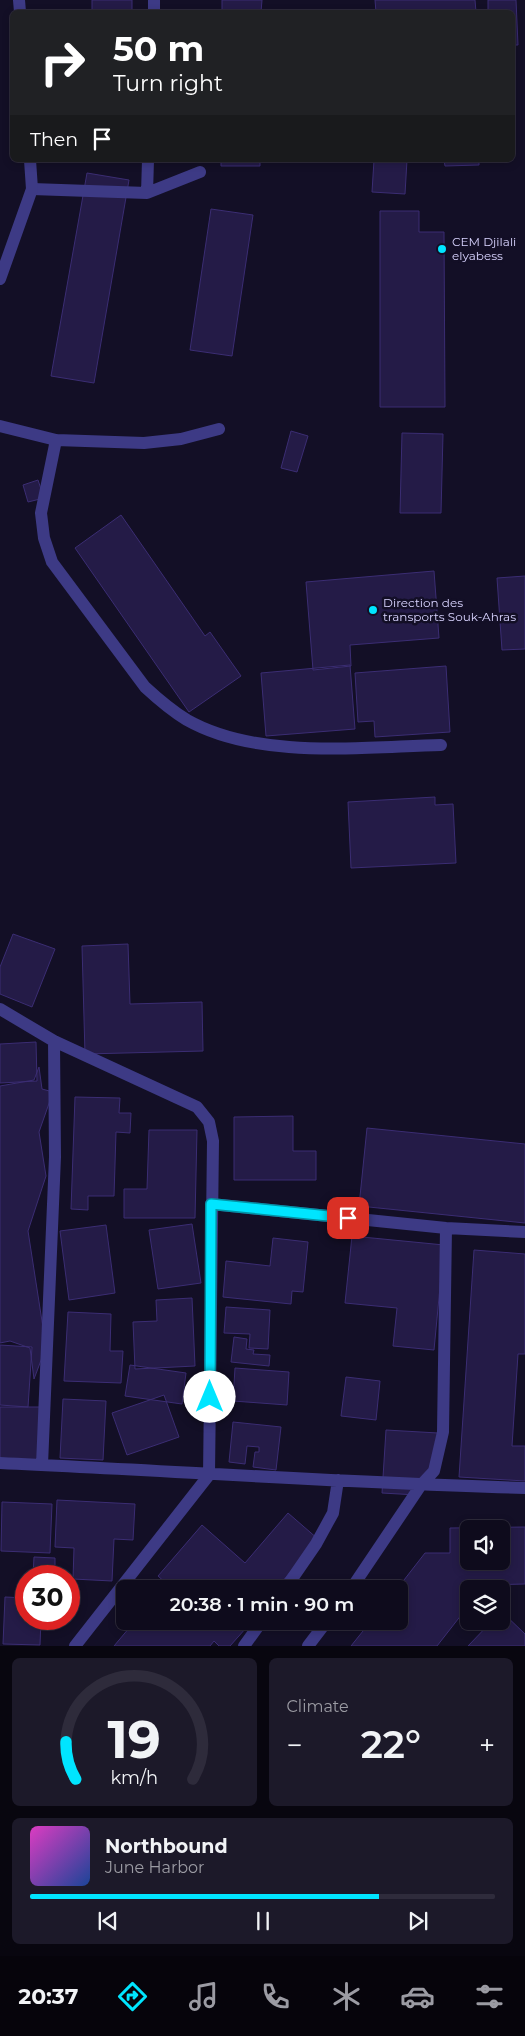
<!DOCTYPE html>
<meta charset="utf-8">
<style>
:root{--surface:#0e0b1c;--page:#1c1929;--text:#f1f3f6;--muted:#9b9ba3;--line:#2e2b3b;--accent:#00e5ff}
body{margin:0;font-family:Montserrat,sans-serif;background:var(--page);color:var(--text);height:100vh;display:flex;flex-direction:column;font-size:19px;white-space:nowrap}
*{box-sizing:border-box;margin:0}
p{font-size:16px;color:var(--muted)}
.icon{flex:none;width:28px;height:28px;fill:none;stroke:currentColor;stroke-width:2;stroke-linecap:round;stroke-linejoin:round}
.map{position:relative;height:1646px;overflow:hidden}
.side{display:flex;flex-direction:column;gap:12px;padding:12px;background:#08060f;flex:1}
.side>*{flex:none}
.guide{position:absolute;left:10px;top:10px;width:505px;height:152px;border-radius:8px;box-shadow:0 2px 8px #0003,0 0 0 1px var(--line);background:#202124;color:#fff;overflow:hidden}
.controls{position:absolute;left:460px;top:1520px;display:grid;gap:10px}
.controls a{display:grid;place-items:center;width:50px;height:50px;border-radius:8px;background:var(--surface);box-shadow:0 2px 8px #0003,0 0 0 1px var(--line);font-size:25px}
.speed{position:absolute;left:15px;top:1565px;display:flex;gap:10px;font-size:25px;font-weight:700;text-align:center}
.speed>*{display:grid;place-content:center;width:65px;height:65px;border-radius:50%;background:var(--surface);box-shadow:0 2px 8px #0003,0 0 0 1px var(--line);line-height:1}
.speed .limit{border:8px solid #d22;background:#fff;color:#111}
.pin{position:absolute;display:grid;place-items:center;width:42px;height:42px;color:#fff;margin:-21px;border-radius:10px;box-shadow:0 2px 8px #0006}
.me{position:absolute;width:55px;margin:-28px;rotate:0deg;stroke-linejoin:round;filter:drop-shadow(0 0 4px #0008)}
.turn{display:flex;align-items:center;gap:18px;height:105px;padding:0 20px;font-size:22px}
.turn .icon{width:65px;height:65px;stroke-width:2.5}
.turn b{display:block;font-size:35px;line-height:42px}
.then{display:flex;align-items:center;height:48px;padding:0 20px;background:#0003;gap:10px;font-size:19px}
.big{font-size:38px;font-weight:600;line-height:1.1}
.side .tile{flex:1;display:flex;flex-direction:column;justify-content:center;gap:8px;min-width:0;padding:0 18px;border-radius:8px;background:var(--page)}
.side .dial{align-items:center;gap:0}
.dial svg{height:130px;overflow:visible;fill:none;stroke:var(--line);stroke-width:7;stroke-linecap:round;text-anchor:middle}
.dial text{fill:var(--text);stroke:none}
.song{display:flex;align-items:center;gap:15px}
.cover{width:60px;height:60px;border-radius:8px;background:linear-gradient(135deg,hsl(310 70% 55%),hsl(220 70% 35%))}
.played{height:5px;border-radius:2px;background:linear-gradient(90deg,var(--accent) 75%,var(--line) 75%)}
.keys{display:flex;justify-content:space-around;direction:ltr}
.heat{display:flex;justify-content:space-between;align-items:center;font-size:28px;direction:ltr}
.side .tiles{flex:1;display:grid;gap:12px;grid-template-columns:1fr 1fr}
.tile:last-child{grid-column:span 2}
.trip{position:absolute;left:116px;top:1580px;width:292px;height:50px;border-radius:8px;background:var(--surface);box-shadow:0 2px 8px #0003,0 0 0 1px var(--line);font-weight:600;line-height:50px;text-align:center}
.tabs{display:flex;height:80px;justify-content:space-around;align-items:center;background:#06040b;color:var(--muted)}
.tabs .icon{width:35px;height:35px}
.tabs .current{color:var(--accent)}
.tabs b{font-size:22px;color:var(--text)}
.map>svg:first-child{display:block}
.building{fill:#241b47;stroke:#3b2d73;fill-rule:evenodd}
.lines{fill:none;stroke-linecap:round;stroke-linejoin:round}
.minor{stroke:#3d3a85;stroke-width:12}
.tertiary{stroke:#3d3a85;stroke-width:12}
.route-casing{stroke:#0095a6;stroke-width:12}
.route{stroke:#00e5ff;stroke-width:9}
.poi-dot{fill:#00e5ff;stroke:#130f26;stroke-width:2}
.labels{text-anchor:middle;stroke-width:5;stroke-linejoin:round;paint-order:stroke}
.poi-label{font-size:12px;fill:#d9d4ff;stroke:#130f26;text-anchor:start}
</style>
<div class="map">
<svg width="525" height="1646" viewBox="0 0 525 1646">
<rect width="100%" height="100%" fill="#130f26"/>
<path class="building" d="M92 0H132V12H92Z
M222 0H262L261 12H222Z
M375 0H475L476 12H376Z
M488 0H516L518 45H512V12H488Z
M221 160H260V166H221Z
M374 160H407L405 194 372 192Z
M444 160H479V165L445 166Z
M87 173 129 180 94 383 51 376Z
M211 209 253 215 232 356 190 350Z
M380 211H419V232H444L445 407H380Z
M291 431 308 436 297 472 281 468Z
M402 433 443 434 441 513H400Z
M38 480 44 498 28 502 23 485Z
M121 515 205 636 210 632 241 676 189 712 75 548Z
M434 571 439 638 350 645 351 666 313 670 306 582Z
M525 576V649L502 650 497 578Z
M350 665 355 729 266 736 261 673Z
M446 666 450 732 375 737 374 721 358 722 355 673Z
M435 797V805L453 804 456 863 351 868 348 802Z
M13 934 55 949 32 1007 0 994V967Z
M128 944 130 1004 202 1002 203 1051 85 1054 82 946Z
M36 1042 37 1081 0 1083V1044Z
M39 1067 42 1089 53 1092 39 1132 46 1176 28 1231 46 1347 34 1379 30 1348 10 1341 0 1343V1086L34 1080Z
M75 1097 120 1098 119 1113H131L130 1133 116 1132 114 1196H88V1210L71 1209Z
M293 1116V1151H316V1180H234V1117Z
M367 1128 525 1144V1223L359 1206Z
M149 1130H197L195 1218H124V1189H147Z
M192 1224 201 1283 158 1289 149 1230Z
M106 1225 115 1293 69 1300 60 1231Z
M352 1236 444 1245 434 1350 393 1346 397 1308 345 1303Z
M273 1238 308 1242 303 1292 292 1291 291 1304 223 1297 226 1261 270 1266Z
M474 1250 525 1254V1354H518L512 1446H525V1481L459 1477Z
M192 1298 195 1366 135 1369 133 1322 157 1321 156 1300Z
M226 1307 270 1310 268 1349 249 1348 250 1334 224 1333Z
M68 1312 111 1314 110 1351H123L121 1383 64 1381Z
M234 1337 247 1339 246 1349 254 1350 253 1354 270 1355 269 1366 231 1362Z
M0 1345 32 1347 28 1407 0 1405Z
M130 1365 186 1373 182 1404 125 1396Z
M235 1368 289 1372 287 1405 233 1401Z
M346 1377 380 1381 376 1420 341 1416Z
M164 1395 179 1437 127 1455 112 1413Z
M63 1399 106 1401 103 1460 60 1458Z
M0 1407H40L41 1463 0 1464Z
M233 1422 281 1427 276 1470 253 1467 255 1452H259V1447L247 1446 245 1464 229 1462Z
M386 1430 438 1433 434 1486H418L417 1495 382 1493Z
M57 1500 135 1504 133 1540 114 1539 112 1581 73 1579 74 1548 55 1547Z
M2 1502 52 1504 50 1553 1 1551Z
M288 1513 318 1539 276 1589H163L167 1584 158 1576 202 1525 245 1563Z
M525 1527V1584L485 1585 482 1589H469V1605L437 1646H351L371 1621H400V1589H397L425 1553H450V1528ZM469 1529H501V1561H469Z
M34 1557 55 1558V1576H33Z
M69 1588 77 1589 76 1605H69Z
M5 1597 26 1598V1619H41L40 1645 3 1644Z
M501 1611 525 1634V1646H468L492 1621H501Z
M135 1621H238L246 1628 230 1646H219L214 1641 210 1646H114Z"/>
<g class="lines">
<path class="minor" d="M154 12V0
M32 189 147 193 200 172
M147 193 148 160
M0 426 56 440 144 443 181 439 219 429
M56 440 41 513 44 538 52 562 145 687C158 699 172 711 187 720 258 760 361 747 441 745
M0 1009 54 1041 197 1107 209 1122 213 1141 209 1475 75 1646
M211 1204 446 1228 525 1232
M0 1463C175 1471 350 1483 525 1488
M42 1465 55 1157 54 1041
M285 1589 316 1544 333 1513 338 1480
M351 1589 421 1485 434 1471 443 1432 446 1228
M244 1646 262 1621
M308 1646 327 1621"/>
<path class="tertiary" d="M19 0 20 12
M0 279 32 189 30 160"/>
</g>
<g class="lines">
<defs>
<path id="route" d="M210 1397 211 1204 348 1218"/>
</defs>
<use href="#route" class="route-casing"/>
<use href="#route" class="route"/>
</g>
<g class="poi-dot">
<circle cx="442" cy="249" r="5"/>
<circle cx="373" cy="610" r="5"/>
</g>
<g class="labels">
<g class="poi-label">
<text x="452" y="246">CEM Djilali<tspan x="452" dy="14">elyabess</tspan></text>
<text x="383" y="607">Direction des<tspan x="383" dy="14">transports Souk-Ahras</tspan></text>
</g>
</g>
</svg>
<div class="controls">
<a><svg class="icon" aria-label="sound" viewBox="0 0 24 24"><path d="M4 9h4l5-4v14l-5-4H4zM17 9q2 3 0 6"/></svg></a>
<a><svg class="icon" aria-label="layers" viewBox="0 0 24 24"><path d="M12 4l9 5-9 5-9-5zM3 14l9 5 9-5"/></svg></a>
</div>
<div class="speed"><div class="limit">30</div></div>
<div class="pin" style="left:348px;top:1218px;background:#d93025"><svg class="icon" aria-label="arrive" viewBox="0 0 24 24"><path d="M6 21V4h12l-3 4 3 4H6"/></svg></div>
<svg class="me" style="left:210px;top:1397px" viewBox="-20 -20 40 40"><circle r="19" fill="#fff"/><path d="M0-13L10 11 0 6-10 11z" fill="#00e5ff"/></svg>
<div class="trip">20:38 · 1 min · 90 m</div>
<div class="guide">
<div class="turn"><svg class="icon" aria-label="right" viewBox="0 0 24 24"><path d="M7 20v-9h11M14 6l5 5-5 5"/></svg><div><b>50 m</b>Turn right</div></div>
<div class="then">Then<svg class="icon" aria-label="arrive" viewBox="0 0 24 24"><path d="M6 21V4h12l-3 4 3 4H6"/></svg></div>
</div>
</div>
<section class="side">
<div class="tiles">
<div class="tile dial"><svg viewBox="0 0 100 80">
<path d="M14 69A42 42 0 1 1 86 69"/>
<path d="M14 69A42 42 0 0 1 8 46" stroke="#00e5ff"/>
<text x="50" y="56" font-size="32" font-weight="700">19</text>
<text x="50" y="72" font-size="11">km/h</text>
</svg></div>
<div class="tile"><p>Climate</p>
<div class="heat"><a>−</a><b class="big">22°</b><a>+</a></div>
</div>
<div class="tile">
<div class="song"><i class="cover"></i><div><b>Northbound</b><p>June Harbor</p></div></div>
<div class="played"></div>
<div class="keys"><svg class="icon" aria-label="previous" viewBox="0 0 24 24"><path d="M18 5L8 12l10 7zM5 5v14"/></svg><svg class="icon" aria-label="pause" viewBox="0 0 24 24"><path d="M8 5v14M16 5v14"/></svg><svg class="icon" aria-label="next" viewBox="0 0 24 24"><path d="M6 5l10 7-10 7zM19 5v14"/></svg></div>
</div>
</div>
</section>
<nav class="tabs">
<b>20:37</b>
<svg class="icon current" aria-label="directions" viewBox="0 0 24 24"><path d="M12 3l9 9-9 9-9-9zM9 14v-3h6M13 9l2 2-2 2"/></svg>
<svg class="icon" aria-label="music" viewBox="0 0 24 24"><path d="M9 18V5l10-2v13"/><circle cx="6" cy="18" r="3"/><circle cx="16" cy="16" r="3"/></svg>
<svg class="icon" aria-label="phone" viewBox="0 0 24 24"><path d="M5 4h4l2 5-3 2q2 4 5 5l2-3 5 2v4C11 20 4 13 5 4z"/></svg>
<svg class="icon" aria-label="climate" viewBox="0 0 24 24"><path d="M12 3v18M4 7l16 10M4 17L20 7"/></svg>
<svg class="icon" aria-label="car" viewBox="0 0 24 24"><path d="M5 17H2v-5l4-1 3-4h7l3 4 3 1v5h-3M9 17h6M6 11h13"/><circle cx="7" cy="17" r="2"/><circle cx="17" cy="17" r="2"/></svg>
<svg class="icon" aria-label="filters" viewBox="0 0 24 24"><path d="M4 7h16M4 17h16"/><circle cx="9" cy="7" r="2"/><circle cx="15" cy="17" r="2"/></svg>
</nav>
